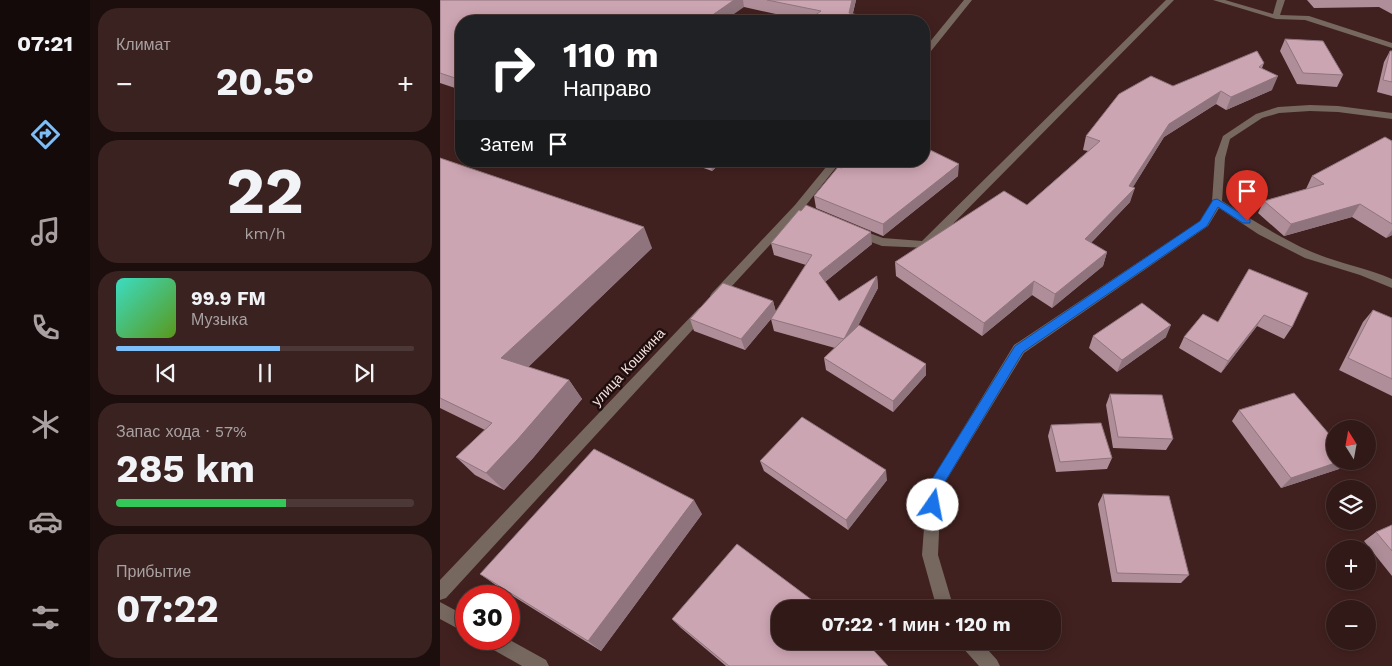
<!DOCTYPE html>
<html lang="ru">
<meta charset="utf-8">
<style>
:root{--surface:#311917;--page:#392220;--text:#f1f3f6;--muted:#a8a0a1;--line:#4c3836;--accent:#7dbef9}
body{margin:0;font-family:"Work Sans",sans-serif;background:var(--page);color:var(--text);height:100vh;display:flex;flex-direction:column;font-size:19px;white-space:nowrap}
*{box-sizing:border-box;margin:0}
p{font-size:16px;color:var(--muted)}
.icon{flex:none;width:28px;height:28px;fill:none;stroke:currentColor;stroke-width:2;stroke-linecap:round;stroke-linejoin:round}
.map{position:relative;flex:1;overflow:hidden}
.drawer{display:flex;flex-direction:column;gap:8px;padding:8px;background:#1b0e0d;width:350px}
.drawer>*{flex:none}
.banner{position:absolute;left:15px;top:15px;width:475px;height:152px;border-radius:20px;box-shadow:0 2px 12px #0003,0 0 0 1px var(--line);background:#202124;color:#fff;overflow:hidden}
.needle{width:32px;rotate:349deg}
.controls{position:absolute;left:886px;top:420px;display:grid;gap:10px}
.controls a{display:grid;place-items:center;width:50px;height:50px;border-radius:50%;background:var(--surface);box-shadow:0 2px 12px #0003,0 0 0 1px var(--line);font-size:25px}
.speed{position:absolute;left:15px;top:585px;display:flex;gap:10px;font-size:25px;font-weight:700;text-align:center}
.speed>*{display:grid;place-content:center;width:65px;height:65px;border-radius:50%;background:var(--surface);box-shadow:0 2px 12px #0003,0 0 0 1px var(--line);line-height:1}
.speed .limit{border:8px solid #d22;background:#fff;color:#111}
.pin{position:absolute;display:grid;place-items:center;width:42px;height:42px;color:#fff;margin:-51px -21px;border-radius:50% 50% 50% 0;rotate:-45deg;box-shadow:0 0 5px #0007}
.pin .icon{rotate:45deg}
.me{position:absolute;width:55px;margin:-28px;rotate:12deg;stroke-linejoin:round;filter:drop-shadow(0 0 4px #0008)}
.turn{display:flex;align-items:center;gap:18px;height:105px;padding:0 25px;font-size:22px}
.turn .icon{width:65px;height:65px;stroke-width:2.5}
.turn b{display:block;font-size:35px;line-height:42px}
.then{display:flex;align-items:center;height:48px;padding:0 25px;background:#0003;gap:10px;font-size:19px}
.big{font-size:38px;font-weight:700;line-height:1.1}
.drawer .widget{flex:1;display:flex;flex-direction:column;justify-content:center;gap:8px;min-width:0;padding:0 18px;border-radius:20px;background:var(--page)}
.drawer .dial{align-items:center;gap:0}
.dial b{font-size:65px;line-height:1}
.song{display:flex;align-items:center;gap:15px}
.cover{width:60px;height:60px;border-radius:8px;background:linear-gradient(135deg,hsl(170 70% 55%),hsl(90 70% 35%))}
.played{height:5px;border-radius:2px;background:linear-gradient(90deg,var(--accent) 55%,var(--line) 55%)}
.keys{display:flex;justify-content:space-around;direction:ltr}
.heat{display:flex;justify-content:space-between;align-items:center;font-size:28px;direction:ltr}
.charge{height:8px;border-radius:4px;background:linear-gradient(90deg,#34c759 57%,var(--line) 0)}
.trip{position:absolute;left:331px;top:600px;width:290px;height:50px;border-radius:20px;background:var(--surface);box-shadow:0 2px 12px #0003,0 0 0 1px var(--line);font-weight:700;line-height:50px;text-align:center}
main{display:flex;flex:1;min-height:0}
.tab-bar{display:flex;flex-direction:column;width:90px;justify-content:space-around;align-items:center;background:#140a09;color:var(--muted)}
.tab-bar .icon{width:35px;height:35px}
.tab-bar .active{color:var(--accent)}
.tab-bar b{font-size:22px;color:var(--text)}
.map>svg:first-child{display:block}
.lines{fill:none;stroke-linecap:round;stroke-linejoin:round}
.minor{fill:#76685f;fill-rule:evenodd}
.wall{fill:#af8e99}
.shaded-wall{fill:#8f747d}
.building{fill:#cca5b2;stroke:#8f747d}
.route{fill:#1a73e8;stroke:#114b97}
.labels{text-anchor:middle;stroke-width:5;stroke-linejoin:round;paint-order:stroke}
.street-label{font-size:14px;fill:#f5dfdc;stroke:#1e0f0e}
</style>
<main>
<nav class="tab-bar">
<b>07:21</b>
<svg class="icon active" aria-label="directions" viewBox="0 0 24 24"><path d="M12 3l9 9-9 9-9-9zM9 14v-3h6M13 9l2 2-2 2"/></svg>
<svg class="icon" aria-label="music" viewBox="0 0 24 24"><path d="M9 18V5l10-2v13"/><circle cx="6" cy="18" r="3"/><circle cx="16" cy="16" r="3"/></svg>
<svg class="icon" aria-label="phone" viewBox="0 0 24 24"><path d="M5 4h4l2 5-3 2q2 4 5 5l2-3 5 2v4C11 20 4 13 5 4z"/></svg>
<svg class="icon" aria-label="climate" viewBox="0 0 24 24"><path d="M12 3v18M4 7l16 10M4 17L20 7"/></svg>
<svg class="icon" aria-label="car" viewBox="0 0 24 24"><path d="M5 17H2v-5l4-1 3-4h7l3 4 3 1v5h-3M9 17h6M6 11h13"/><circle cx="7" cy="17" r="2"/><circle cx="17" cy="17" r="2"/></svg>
<svg class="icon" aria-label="filters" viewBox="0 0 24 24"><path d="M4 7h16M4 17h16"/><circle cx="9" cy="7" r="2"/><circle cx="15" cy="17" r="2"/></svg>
</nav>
<section class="drawer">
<div class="widget"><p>Климат</p>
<div class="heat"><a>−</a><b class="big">20.5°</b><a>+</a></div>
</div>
<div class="widget dial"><b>22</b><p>km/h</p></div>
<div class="widget">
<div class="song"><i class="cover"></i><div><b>99.9 FM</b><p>Музыка</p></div></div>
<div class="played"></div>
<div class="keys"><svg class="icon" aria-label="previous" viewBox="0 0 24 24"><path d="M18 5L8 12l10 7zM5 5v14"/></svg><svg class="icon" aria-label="pause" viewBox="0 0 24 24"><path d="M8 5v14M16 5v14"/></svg><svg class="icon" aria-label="next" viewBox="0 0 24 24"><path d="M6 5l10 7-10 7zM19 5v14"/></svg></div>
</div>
<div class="widget"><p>Запас хода · 57%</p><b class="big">285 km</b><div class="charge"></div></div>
<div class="widget"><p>Прибытие</p><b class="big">07:22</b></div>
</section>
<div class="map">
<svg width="952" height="666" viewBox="0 0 952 666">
<rect width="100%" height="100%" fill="#41211f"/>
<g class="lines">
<path class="minor" d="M524 0H532L487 56H484V49Z
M726 0H734L489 248 442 246 412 235 411 232 416 228 443 238 482 241Z
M773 0H785L833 14 837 0H845L840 15 869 16 952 43V48L865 20 836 19Z
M870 105 898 106 952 113V119L898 112 870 111 839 113 822 118 790 139 785 158 782 201C811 219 840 238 872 252 898 263 926 268 952 279V288L920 275 865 258 818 234 779 208 768 226 584 353 501 489 498 555 514 609H497L482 555 487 488 574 345 760 221 772 202 775 158 783 136 816 114 838 107Z
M391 161H401L363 209 280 299H272L270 296 272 293 355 205Z
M263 306 267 308 269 311 267 314 6 598 0 600V580L259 308Z
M0 602 26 616V633L0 619Z
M42 639H68L106 660 109 666H82L45 645Z
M519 641H540L557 660 560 666H539L522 647Z"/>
</g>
<path class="wall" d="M0 0H416L413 13 368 21 304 7 21 21V90L0 83Z
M867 0H952V14L939 7 874 8Z
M845 39 903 75 897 87 857 84 840 51Z
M950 51H952V96L937 92 944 62Z
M824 63 822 68 832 90 786 110 776 104 724 137 693 187 690 202 651 243 667 252 663 266 612 308 592 295 542 336 456 276 455 262 587 205 648 151 643 150 646 136 733 86Z
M952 141V235L946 238 912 217 844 236 818 213 824 201 866 189 872 176Z
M0 158 212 248 88 367 129 380 142 399 93 458 64 490 35 475 16 457 45 430 0 408Z
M244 161H283L272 171Z
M402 168 518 176 443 236 376 208 374 196Z
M331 243 432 244 385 282 399 301 437 276 438 288 418 325 486 364V375L453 412 386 370 384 358 395 348 334 331 331 319 305 350 254 331 250 319 333 301 336 312 366 265 334 255Z
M809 269 852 327 844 339 817 326 781 373 739 348 744 337 778 322Z
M933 310 952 318V396L899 370 923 322Z
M653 336 726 337 677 372 649 348Z
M670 394 733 439 726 450 673 448 666 405Z
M799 410 899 469 841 488 792 421Z
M611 425 672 458 667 469 616 472 608 436Z
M320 461 447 480 408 530 324 471Z
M663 494 749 575 741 583 672 582 658 504Z
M262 514 161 651 57 586 40 574Z
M952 525V576L924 541 936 532Z
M232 619 448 666H286L241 628Z"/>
<path class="shaded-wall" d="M294 0H303L304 7 284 21H264Z
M412 0H416L411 21 409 13Z
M838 76 832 90 786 110 791 97Z
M781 91 776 104 724 137 688 195 695 188 690 202 641 253 645 239 689 186 729 124Z
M270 161H283L272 171Z
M519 164 518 176 443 236V224Z
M920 204 912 217 844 236 851 224Z
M204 227 212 248 77 378 61 358Z
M952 230V235L946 238Z
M431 232 432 244 380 286 379 273Z
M667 252 663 266 612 308 615 294Z
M437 276 438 288 405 351 404 339Z
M594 281 592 295 542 336 544 323Z
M333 301 336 313 305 350 301 339Z
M824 315 817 326 781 373 788 361Z
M731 325 726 337 677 372 682 360Z
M486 364V375L453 412V401Z
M129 380 142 399 93 458 64 490 46 473Z
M901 461H907L899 469 841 488 851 478Z
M446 470 447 480 408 530 406 520Z
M254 500 262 514 161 651 148 641Z"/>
<path class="building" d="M0 0H294L264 21H21V80L0 73Z
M327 0H412L409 13 445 21H367L381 11Z
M845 39 883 41 903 75 863 73Z
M817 51 824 63 819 67 838 76 791 97 781 91 729 124 689 186 695 188 645 239 667 252 615 294 594 281 544 323 455 262 564 191 587 205 660 141 646 136 679 94 711 76 733 86Z
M950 51H952V82L943 80Z
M945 137 952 141V224L920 204 851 224 824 201 884 184 872 176Z
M484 147 519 164 443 224 374 196 398 167 402 168 407 161H484Z
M0 158 204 227 61 358 129 380 77 440 46 473 16 457 52 423 0 398Z
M366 205 431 232 379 273 399 301 437 276 404 339 331 319 372 255 331 243 359 210 361 211Z
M809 269 868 293 852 327 824 315 788 361 744 337 763 314 778 322Z
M283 283 333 301 301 339 250 319Z
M702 303 731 325 682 360 653 336Z
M933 310 952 318V379L908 358Z
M419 325 486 364 453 401 384 358Z
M854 393 895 441V461H901L851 478 799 410Z
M670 394 722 395 733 439 678 437Z
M362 417 446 470 406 520 320 461Z
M661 423 672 458 620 462 611 425Z
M154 449 254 500 148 641 40 574Z
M663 494 729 496 749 575 677 573Z
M952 525V551L936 532Z
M297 544 384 609H340V641H425L448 666H289L232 619Z"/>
<path class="route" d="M777 199 810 219V223H803L778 207 767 226 583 352 500 490 498 510 493 512 488 510 486 505 489 484 575 346 760 221 773 200Z"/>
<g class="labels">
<g class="street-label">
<text transform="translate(188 367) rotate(-47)" y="5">улица Кошкина</text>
</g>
</g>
</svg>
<div class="controls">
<a><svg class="needle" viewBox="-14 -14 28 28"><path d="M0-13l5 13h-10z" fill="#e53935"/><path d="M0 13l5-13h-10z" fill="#a8a0a1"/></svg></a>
<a><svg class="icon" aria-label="layers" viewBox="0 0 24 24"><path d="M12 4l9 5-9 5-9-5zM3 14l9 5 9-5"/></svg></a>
<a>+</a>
<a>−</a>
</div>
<div class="speed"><div class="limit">30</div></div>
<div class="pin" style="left:807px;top:221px;background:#d93025"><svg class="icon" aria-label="arrive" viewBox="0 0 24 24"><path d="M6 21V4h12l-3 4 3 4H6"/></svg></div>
<svg class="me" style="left:493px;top:505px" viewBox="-20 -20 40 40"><circle r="19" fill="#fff"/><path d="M0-13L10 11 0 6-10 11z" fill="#1a73e8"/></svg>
<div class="trip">07:22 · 1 мин · 120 m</div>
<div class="banner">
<div class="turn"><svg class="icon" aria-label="right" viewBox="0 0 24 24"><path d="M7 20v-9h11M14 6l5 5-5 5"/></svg><div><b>110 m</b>Направо</div></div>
<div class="then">Затем<svg class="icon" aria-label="arrive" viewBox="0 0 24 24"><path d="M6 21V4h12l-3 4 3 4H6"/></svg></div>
</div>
</div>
</main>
